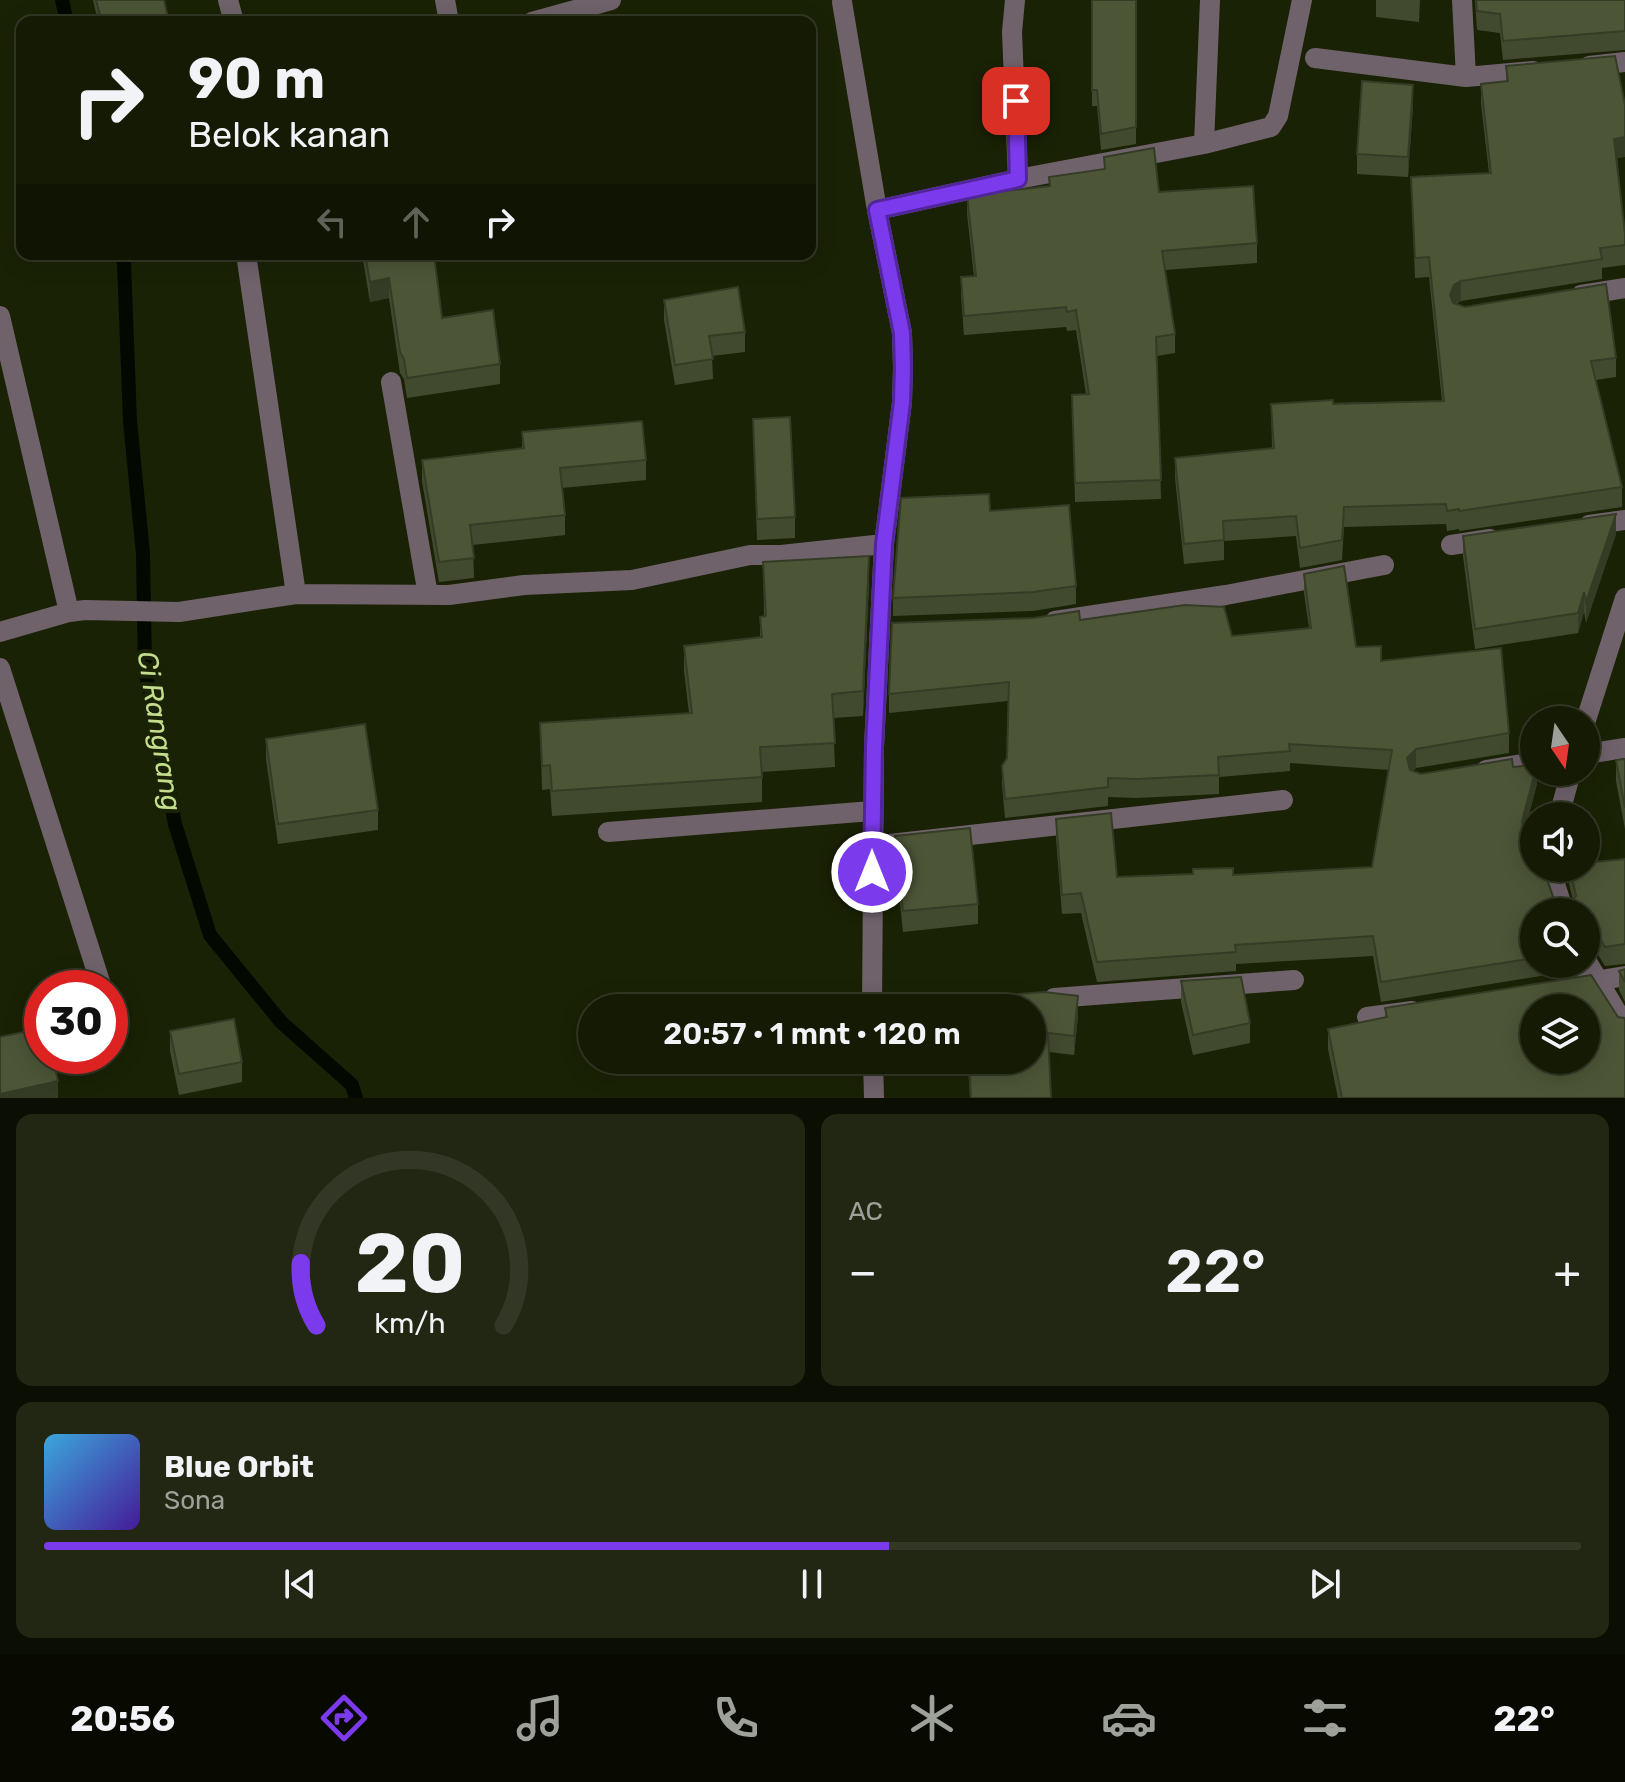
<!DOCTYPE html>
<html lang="id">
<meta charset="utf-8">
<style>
:root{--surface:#141a04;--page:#212713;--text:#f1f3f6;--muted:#9da19a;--line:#333826;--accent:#7c3aed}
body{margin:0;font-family:Rubik,sans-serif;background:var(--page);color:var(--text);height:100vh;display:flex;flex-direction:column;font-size:30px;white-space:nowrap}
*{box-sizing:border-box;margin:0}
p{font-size:26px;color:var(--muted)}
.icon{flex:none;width:44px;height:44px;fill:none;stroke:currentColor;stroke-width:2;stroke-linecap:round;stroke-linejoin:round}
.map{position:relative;height:1098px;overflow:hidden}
.sheet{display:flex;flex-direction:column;gap:16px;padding:16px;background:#0b0e02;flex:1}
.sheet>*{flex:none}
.banner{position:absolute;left:16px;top:16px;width:800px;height:244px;border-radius:16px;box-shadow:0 4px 20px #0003,0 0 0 2px var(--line);background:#141a04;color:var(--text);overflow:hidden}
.needle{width:52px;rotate:167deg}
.controls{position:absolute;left:1520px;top:706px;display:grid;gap:16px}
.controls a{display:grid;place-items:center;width:80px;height:80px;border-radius:50%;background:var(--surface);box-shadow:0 4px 20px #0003,0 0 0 2px var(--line);font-size:40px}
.speed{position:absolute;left:24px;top:970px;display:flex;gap:16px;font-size:40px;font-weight:700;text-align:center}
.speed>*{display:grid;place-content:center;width:104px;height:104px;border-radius:50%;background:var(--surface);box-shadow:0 4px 20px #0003,0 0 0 2px var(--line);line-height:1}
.speed .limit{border:12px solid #d22;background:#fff;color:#111}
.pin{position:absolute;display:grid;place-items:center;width:68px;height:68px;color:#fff;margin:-34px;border-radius:16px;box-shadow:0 4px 12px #0006}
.me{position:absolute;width:88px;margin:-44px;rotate:0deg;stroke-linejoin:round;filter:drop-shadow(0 0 6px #0008)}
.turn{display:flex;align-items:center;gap:28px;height:168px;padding:0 40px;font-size:36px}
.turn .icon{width:104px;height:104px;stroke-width:2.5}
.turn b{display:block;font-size:56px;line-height:68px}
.lanes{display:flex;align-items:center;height:76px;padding:0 40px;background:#0003;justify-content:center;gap:40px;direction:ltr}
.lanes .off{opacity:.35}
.big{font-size:60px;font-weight:600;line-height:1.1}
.sheet .widget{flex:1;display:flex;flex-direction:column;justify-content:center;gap:12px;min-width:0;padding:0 28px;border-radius:16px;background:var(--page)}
.sheet .dial{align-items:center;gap:0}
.dial svg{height:208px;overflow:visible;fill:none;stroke:var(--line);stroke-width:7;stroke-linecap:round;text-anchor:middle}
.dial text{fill:var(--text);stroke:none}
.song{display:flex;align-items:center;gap:24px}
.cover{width:96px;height:96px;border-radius:12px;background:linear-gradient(135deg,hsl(200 70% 55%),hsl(260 70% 35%))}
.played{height:8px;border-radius:4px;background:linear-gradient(90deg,var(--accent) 55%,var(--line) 55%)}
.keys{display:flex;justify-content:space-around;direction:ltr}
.heat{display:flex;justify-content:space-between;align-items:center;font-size:44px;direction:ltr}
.sheet .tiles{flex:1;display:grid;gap:16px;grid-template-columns:1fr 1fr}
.widget:last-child{grid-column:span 2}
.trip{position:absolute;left:578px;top:994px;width:468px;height:80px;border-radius:40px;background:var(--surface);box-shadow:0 4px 20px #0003,0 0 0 2px var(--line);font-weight:600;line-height:80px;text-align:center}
.tabs{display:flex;height:128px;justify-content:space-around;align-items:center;background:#080a02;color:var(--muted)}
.tabs .icon{width:56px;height:56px}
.tabs .selected{color:var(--accent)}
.tabs b{font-size:36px;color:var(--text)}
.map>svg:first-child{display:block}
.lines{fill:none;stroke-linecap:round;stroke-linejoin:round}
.stream{stroke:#030800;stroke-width:14}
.street{stroke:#70626b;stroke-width:20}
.wall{fill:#414a2f}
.shaded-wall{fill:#353c26}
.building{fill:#4c5637;stroke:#353c26;stroke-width:2;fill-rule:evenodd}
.route-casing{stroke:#51269a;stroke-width:20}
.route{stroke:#7c3aed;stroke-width:14}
.labels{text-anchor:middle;stroke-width:8;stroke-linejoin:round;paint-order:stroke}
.water-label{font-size:28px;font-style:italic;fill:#c4dd8d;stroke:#1a2205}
</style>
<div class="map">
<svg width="1625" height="1098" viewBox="0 0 1625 1098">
<rect width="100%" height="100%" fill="#1a2205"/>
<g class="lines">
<path class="stream" d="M62 0 67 22
M121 254 124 263 130 421 143 554 145 669 175 824 210 935 281 1022 352 1085 356 1098"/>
<path class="street" d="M228 0 234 22
M445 0 449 22
M1015 0 1012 32 1018 179
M1462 0 1466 77 1533 71
M842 2 877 210 902 333 903 368 902 402 884 544 874 747 872 1008
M532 22 611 0
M1315 58 1466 77
M1589 66 1625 62
M1204 144 1210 0
M877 210 1018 179 1204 144 1271 127 1278 116 1302 0
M246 254 296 594
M1581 295 1625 288
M0 316 69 612
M391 382 428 595
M1589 525 1625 520
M1451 545 1490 539
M1055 621 1226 595 1384 565
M0 632 69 612 85 610 179 612 296 594 449 595 524 585 632 580 750 555H781L884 544
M0 668 102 988
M1586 720 1625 598
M1586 754 1625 748
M1486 770 1534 762
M1559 816 1571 772
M608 832 872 811
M872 846 1283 800
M1553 868 1556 887 1564 912
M1586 960 1625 1026
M1570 985 1625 976
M1054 998 1294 980
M1367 1017 1412 1011
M873 1060 874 1098"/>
</g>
<path class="wall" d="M93 0H164L169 22H98Z
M1092 0H1136V144L1101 150 1097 106H1092Z
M1376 0H1420L1419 22 1376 17Z
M1475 0H1625V50L1503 60 1500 33 1477 30Z
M1506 66 1617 158 1625 234V265L1602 268V279L1461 301 1456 304 1616 358V377L1596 380 1622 487V507L1459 531V529L1447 531 1446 524 1344 527 1342 560 1300 568 1296 536 1224 541V560L1184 564 1175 478V458L1272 448 1271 404 1442 401 1429 277 1415 278 1411 177 1489 173 1481 104V84L1506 81Z
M1413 105 1408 177 1357 174V154Z
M1104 157 1159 192 1257 243V263L1165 270 1175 334V353L1157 356 1161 499 1075 502 1072 395 1086 394 1076 330 1067 331 1066 327 964 335 961 296V277L974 276 967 214V195L1049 186V177L1104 169Z
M362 254H434L442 318 500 364V384L407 398 404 379 400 373 389 298 370 302Z
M664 300 745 332V352L712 356 713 379 675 385 664 320Z
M753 419 795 517V538L757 540Z
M522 432 646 460V480L562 488 565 515V535L473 545 474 578 439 582 422 481V460L522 448Z
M990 511 1076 586V604L1033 611 893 616V598Z
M1616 534 1586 623 1584 612 1578 633 1475 649 1463 556V536Z
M763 562 869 581 863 716 833 718 835 767 762 772V802L552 816 550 789 542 790 540 723 689 713 684 671V646L760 637V617H764Z
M1304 574 1356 647 1509 733V753L1416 768 1413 771 1421 774 1513 767 1537 772V784L1524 833 1530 868 1555 902 1567 905 1573 900 1569 884V868H1586L1625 859V964L1605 966 1597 953 1586 947V912H1534V964H1577V970L1381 1002 1373 956 1236 964V971L1097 982 1081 913 1062 914 1056 839V819L1117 877 1233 875 1372 867 1389 770 1290 763V771L1219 777V794L1137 798 1108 797V806L1005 818 1002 785V766L1007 758 1008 701 889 713V694L1080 620 1232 636 1309 628 1304 593Z
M266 739 378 810V830L278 844 266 759Z
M1625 759V829L1616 781V760Z
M895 836 978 904V924L903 932 895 856Z
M1625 969V1002L1619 990V971Z
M1181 981 1250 1023V1043L1193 1055 1181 1002Z
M1032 1008 1078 1016 1074 1055 1049 1052 1051 1098H970L968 1068 916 1067 915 1060H1032Z
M1385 1008 1618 1017 1625 1098H1338L1328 1049V1029L1385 1017Z
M170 1031 242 1062V1082L179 1095 170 1051Z"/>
<path class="shaded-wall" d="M1413 85V105L1408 177V157Z
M1625 137V157L1614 159V139Z
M389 278V298L370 302V282Z
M1461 281V301L1454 304 1450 295 1454 285Z
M1616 514V534L1586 623V602Z
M869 556V581L863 716V691Z
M1584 592V612L1578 633V613Z
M1416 749V768L1407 777V758Z
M1535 772H1537V784L1522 840V821Z
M1078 996V1016L1074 1055V1036Z
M58 1081V1098H0V1094Z"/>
<path class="building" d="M96 0H164L169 22H102Z
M1092 0H1136V127L1101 134 1097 90H1092Z
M1476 0H1625V31L1503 41 1500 14 1477 11Z
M1615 56 1625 105V137L1614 139 1625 234V245L1600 248 1602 259 1461 281 1454 285 1450 295 1453 303 1465 307 1606 284 1616 358 1591 361 1622 487 1459 511V509L1447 511 1446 504 1344 507 1342 540 1300 548 1296 516 1223 521 1224 540 1184 544 1175 458 1274 448 1271 404 1333 400V404L1444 401 1429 257 1415 258 1411 177 1491 173 1481 84 1508 81 1506 66Z
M1362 81 1413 85 1408 157 1357 154Z
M1154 148 1159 192 1253 186 1257 243 1162 251 1175 334 1156 337 1161 480 1075 483 1072 395 1089 394 1076 310 1067 312 1066 307 964 316 961 277 976 276 967 195 1050 186 1049 177 1105 169 1104 157Z
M365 254H434L442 318 493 310 500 364 407 378 404 359 400 352 389 278 370 282Z
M738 287 745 332 709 336 713 359 675 365 664 300Z
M790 417 795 517 757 519 753 419Z
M642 421 646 460 560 468 565 515 470 525 474 558 439 562 422 460 524 448 522 432Z
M989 494 990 511 1069 505 1076 586 1033 592 893 598 901 498Z
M1616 514 1586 602 1584 592 1578 613 1475 629 1463 536Z
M869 556 863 691 832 694 835 743 760 747 762 777 552 791 550 765 542 766 540 723 692 713 684 646 762 637 760 617 766 616 763 562Z
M1344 566 1356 647 1381 646V661L1501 648 1509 733 1416 749 1407 758 1410 770 1421 774 1512 759 1513 767 1534 765 1535 772 1522 821 1530 868H1543L1555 902 1567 905 1576 896 1570 868H1586V863L1625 859V944L1605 947 1597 933 1586 928V912H1534V958L1381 982 1373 936 1235 945 1236 952 1097 962 1081 893 1062 895 1056 819 1111 813 1117 877 1193 874V869L1233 868V875L1372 867 1392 750 1289 744 1290 751 1218 757 1219 775 1137 779 1108 778V787L1005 799 1002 766 1007 758 1009 682 889 694 892 623 1034 618 1079 611 1080 620 1185 605 1224 607 1232 636 1311 628 1304 574Z
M365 724 378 810 278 824 266 739Z
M1625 759V808L1616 760Z
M970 828 978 904 903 911 895 836Z
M1625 969V982L1619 971Z
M1591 975 1618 1017 1625 1018V1098H1342L1328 1029 1387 1017 1385 1008ZM1534 1008H1586V1060H1534Z
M1241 977 1250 1023 1193 1035 1181 981Z
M1044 992 1078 996 1074 1036 1048 1033 1051 1098H971L969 1060H1032V1008H913L912 1000 924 1002Z
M234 1019 242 1062 179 1074 170 1031Z
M42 1028V1056H52L58 1081 0 1094V1037Z"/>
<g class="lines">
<defs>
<path id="route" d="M872 872 874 747 884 544 902 402 903 368 902 333 877 210 1018 179 1016 101"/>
</defs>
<use href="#route" class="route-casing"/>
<use href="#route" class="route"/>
</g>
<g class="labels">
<g class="water-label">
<text transform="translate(160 731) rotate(81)" y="10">Ci Rangrang</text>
</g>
</g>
</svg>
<div class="controls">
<a><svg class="needle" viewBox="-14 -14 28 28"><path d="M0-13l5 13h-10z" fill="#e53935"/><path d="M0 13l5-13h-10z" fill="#9da19a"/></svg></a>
<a><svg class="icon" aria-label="sound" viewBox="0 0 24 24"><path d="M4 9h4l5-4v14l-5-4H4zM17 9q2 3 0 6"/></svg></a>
<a><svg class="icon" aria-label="search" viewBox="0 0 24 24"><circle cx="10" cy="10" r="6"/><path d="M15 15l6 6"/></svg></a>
<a><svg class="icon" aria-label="layers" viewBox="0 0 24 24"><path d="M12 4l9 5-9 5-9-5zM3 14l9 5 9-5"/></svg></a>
</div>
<div class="speed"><div class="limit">30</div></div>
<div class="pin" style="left:1016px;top:101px;background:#d93025"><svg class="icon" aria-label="arrive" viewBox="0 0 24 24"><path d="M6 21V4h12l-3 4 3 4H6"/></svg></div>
<svg class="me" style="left:872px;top:872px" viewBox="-20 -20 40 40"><circle r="17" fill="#7c3aed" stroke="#fff" stroke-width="3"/><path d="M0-11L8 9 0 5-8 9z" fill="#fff"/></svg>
<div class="trip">20:57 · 1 mnt · 120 m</div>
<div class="banner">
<div class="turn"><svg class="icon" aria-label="right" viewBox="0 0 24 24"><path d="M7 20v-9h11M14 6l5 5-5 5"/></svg><div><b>90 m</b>Belok kanan</div></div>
<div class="lanes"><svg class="icon off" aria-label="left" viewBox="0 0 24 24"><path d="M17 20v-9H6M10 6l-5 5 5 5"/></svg><svg class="icon off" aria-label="ahead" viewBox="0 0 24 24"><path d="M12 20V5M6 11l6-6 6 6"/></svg><svg class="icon" aria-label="right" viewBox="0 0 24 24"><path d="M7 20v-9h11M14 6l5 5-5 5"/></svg></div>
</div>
</div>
<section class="sheet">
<div class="tiles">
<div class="widget dial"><svg viewBox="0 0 100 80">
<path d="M14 69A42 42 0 1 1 86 69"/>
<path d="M14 69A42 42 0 0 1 8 45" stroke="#7c3aed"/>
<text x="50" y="56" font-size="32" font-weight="700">20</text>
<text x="50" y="72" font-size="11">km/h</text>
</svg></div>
<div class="widget"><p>AC</p>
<div class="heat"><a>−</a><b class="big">22°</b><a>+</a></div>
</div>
<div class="widget">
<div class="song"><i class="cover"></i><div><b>Blue Orbit</b><p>Sona</p></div></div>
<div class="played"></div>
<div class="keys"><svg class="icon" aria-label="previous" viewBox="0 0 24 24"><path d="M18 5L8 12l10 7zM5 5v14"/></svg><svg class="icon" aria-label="pause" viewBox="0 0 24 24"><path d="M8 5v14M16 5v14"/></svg><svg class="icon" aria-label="next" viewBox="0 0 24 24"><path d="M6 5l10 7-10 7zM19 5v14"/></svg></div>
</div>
</div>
</section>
<nav class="tabs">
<b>20:56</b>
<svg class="icon selected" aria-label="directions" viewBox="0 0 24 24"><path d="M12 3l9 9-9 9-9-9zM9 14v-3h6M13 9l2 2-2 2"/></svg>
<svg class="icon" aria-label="music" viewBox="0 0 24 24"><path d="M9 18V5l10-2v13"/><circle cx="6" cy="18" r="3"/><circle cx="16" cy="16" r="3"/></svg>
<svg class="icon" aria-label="phone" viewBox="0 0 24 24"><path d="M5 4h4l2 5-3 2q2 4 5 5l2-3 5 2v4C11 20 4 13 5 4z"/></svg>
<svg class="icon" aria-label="climate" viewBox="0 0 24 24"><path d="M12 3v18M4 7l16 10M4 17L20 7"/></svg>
<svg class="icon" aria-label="car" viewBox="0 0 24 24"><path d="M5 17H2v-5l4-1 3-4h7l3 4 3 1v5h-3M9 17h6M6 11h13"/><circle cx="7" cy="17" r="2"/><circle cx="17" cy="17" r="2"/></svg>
<svg class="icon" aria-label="filters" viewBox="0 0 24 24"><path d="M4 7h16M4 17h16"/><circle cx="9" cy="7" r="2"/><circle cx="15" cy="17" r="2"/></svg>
<b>22°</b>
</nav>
